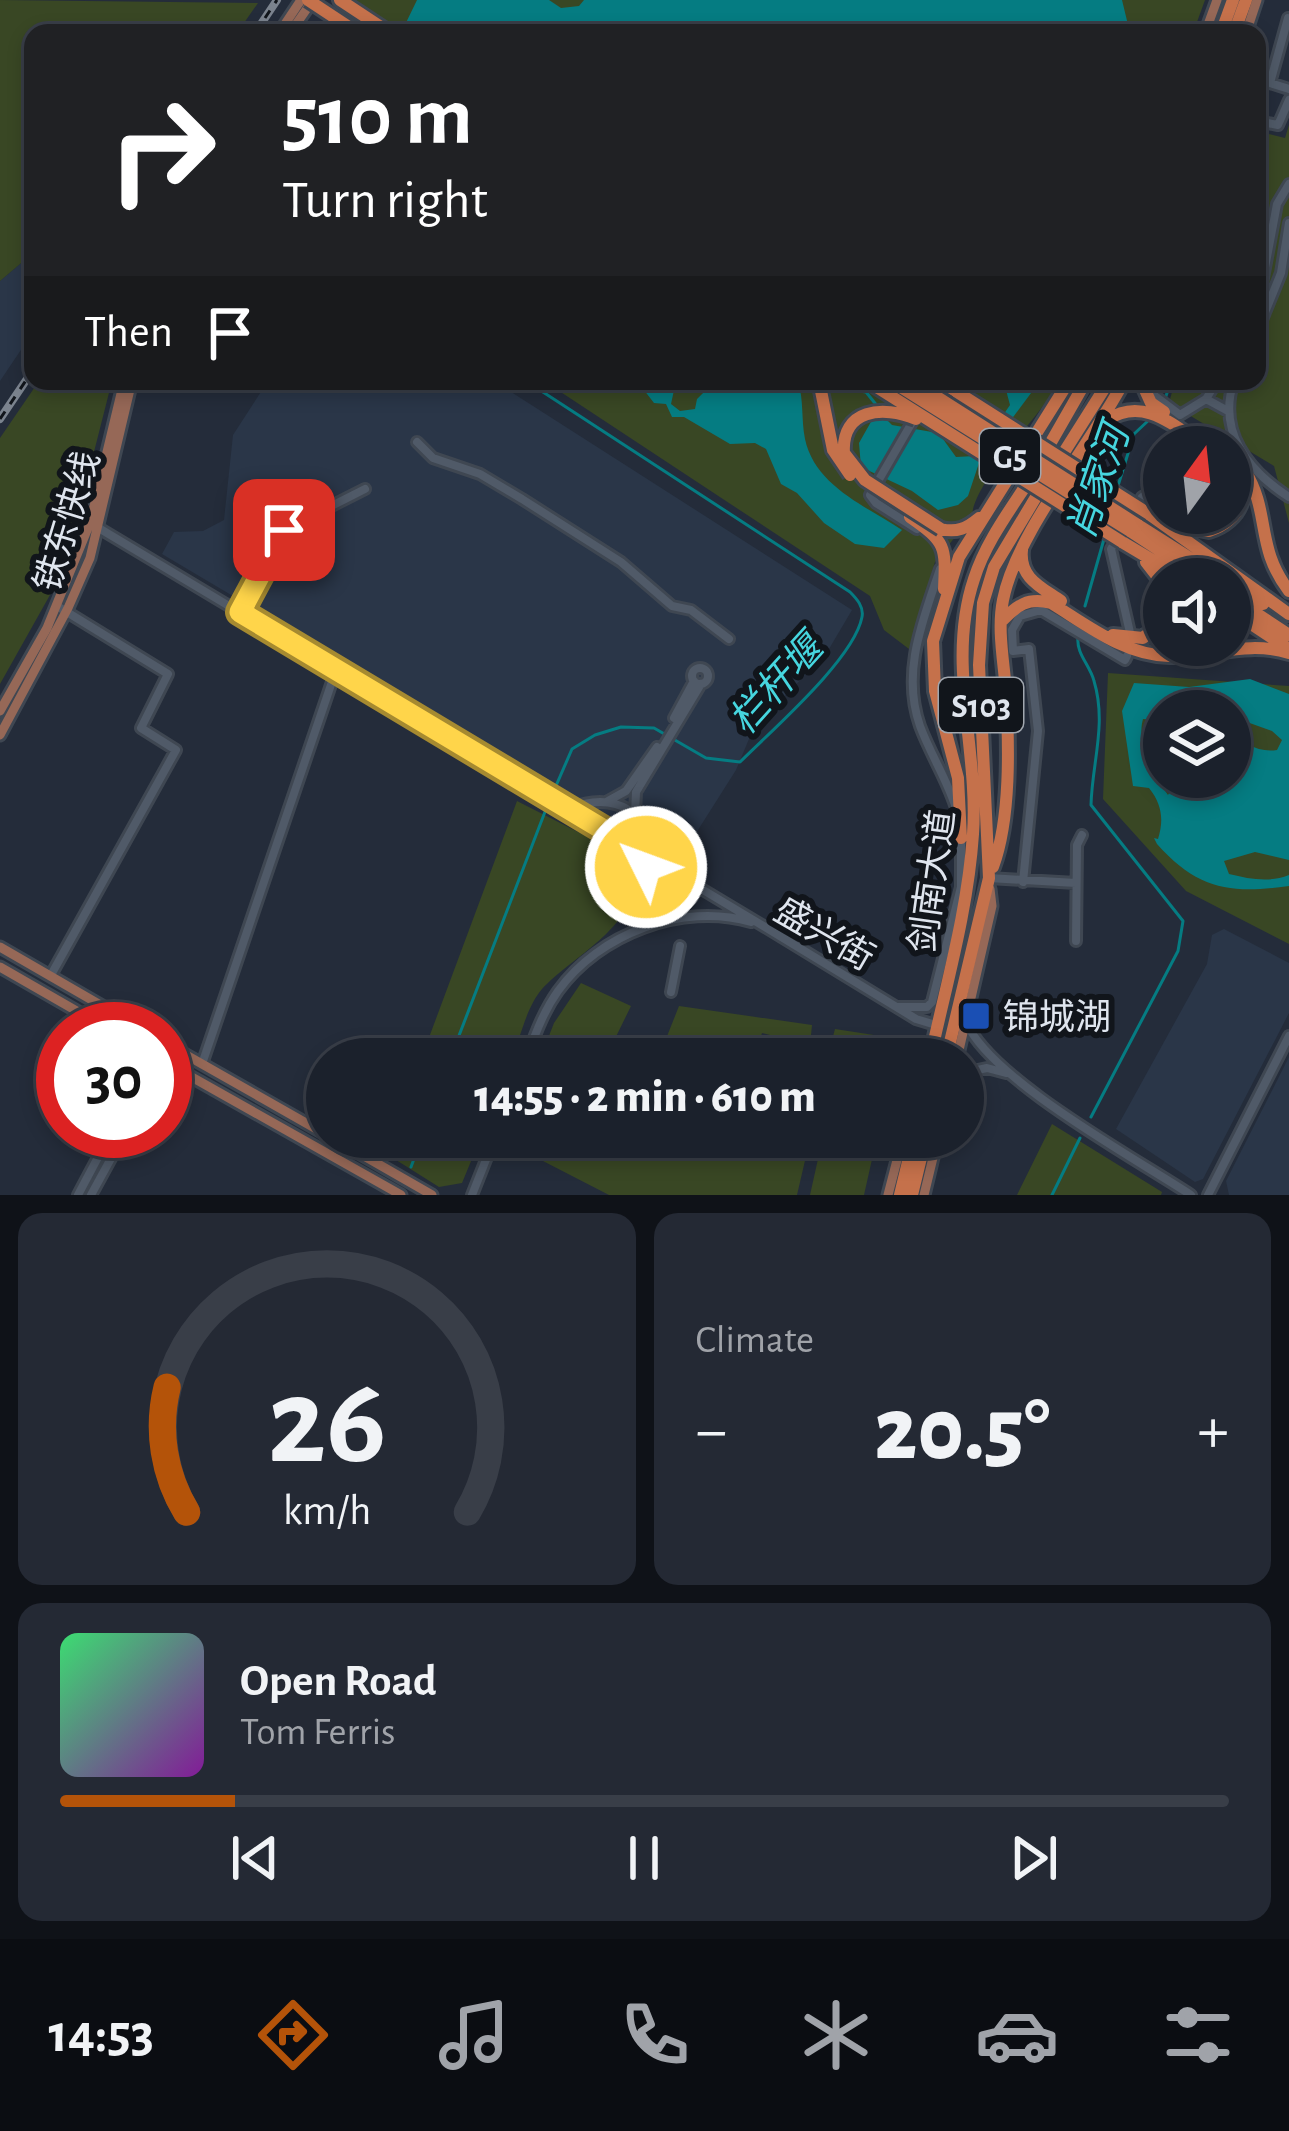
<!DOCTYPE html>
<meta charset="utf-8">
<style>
:root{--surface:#1b212c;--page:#242934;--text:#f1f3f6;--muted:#a0a3a9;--line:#393e48;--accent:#b45309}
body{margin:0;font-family:"Alegreya Sans","Noto Sans SC",sans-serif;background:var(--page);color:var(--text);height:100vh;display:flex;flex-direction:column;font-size:45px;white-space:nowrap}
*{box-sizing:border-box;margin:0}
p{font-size:39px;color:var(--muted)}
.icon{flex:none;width:66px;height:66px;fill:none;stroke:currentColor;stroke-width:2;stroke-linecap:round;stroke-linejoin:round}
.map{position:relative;height:1195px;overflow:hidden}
.side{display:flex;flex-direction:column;gap:18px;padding:18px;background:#0f1218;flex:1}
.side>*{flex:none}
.hud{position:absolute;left:24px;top:24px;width:1242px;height:366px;border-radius:24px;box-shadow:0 6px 18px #0003,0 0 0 3px var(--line);background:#202124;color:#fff;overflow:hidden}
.needle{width:78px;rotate:15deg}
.fabs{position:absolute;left:1143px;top:426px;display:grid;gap:24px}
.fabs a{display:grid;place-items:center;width:108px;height:108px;border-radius:50%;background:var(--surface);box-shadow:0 6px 18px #0003,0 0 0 3px var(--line);font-size:60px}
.speed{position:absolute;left:36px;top:1002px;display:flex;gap:24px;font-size:60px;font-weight:700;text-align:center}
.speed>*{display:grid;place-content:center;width:156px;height:156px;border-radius:50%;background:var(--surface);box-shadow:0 6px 18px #0003,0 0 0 3px var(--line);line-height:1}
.speed .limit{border:18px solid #d22;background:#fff;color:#111}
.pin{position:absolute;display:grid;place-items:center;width:102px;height:102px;color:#fff;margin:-51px;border-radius:24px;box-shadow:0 6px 18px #0006}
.me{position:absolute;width:132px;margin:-66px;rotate:312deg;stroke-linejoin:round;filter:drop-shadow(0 0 9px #0008)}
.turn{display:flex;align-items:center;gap:42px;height:252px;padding:0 60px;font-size:54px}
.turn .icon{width:156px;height:156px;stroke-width:2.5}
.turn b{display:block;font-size:84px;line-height:102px}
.then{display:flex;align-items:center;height:114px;padding:0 60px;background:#0003;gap:24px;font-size:45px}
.big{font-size:90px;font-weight:800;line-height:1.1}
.side .card{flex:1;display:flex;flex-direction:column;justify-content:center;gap:18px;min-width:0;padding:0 42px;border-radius:24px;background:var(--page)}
.side .dial{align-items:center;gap:0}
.dial svg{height:312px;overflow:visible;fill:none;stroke:var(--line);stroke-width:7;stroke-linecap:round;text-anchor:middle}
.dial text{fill:var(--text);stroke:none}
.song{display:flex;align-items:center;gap:36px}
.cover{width:144px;height:144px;border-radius:18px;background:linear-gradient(135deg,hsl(140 70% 55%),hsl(290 70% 35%))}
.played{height:12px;border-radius:6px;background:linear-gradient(90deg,var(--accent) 15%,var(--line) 15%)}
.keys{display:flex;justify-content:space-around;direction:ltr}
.heat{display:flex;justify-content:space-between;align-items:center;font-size:66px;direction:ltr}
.side .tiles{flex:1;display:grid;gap:18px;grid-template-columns:1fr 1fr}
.card:last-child{grid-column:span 2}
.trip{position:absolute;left:306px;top:1038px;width:678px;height:120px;border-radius:60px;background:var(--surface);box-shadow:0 6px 18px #0003,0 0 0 3px var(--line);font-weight:800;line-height:120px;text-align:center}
.dock{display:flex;height:192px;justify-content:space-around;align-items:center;background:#0b0d12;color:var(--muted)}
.dock .icon{width:84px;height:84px}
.dock .active{color:var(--accent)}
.dock b{font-size:54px;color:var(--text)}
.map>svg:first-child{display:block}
.built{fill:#2a3648}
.green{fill:#394724;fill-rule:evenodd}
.water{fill:#057c82;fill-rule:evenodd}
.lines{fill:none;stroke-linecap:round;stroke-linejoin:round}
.stream{stroke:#057c82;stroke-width:3}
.minor-casing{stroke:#3f4752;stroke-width:14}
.major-casing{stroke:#3f4752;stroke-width:15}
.highway-casing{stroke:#3f4752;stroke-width:18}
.minor{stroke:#505a68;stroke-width:8}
.major{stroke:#966857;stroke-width:9}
.highway{stroke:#c5714b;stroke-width:12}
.rail-casing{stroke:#7b838e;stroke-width:8}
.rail{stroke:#11151b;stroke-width:3;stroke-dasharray:9;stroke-linecap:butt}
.highway-bridge-casing{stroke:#3f4752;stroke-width:18;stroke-linecap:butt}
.highway-bridge{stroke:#c5714b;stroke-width:12}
.route-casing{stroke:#a68a30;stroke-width:30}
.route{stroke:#ffd54a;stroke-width:21}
.transit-dot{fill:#1a4fb4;stroke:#11151b;stroke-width:4.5}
.labels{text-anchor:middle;stroke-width:12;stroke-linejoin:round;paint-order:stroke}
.shield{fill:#11151b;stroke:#a1a7af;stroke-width:3}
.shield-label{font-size:33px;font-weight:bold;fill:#dfe5ee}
.street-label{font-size:36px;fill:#dfe5ee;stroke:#11151b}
.poi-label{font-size:36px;fill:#dfe5ee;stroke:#11151b;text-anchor:start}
.water-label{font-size:39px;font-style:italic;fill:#46d6df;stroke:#11151b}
</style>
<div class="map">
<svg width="1289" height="1195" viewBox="0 0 1289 1195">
<rect width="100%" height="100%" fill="#242c3a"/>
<path class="built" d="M33 253V332L0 381V281Z
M268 381H494L852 610 826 654 754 727 736 770 679 860 162 554 174 532 203 531 224 520 233 435Z
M1224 929 1289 963V1013L1203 1179 1195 1182 1116 1129 1207 964 1212 935Z
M1289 1057V1195H1229L1226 1181Z"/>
<path class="green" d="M0 0 258 3 237 33H33V253L0 281Z
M347 0H1205L1193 33H325Z
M1289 125V523L1274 466 1169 403 1175 381H1257V131L1285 138Z
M39 381H112L64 570 0 684V438Z
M544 381H1061C1042 413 973 483 972 516L935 562 909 649 884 630 870 596Z
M1108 673 1289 686V944L1186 891 1103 799ZM1164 711H1230V777H1164Z
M517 801 629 858C653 919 578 951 542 989 527 1006 520 1038 512 1059H421Z
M581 983 631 1006 609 1051 624 1059H540L554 1023Z
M679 1006 812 1025 810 1045 762 1033 754 1059H658Z
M835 1029 900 1039 896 1059H827Z
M1052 1124 1162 1192 1161 1195H1017Z
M391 1137H481L462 1183 439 1187 385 1153Z
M509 1137H790L807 1152 797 1195H609L506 1142Z
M819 1137H877L864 1195H810L822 1141Z"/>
<path class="water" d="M417 0H549L561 8 579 6 584 0H1122L1130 33H465L443 21 421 33H401Z
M637 381H676L671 404 680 411 695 409 697 399 708 388 704 381H798C804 400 801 420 805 439 815 486 866 506 902 530L884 548 855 544 824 523 797 493 781 484 766 449 755 443 730 444 684 417H672L666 404 654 403Z
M970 381H1040L979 463 968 496 958 505 938 510 912 491 861 467 859 443 872 420 874 407 892 425 932 432ZM995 385 1006 390 1010 405 975 456 956 457 943 439C956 417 967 388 995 385Z
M1250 679 1289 694V860L1255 852 1224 861 1229 874C1250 879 1269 883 1289 875V886C1231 894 1198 890 1157 844L1154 838 1158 839C1164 820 1162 804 1149 788L1133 786 1122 711 1134 683 1189 687ZM1164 711H1230V716L1272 731 1282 740 1277 750C1258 753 1243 743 1230 729V777H1178L1168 795C1154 775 1136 744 1143 719L1164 721Z"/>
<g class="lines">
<path class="stream" d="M318 33 329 16
M526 381 850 592C857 599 864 607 862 617 854 659 772 730 740 762L706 758 654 728 621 727 595 735 572 749 552 795
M824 386 866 392 878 407
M1164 402 1171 381
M1117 489 1134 434 1150 419
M1085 606 1104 539
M1078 637C1076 654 1090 665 1094 681 1107 724 1092 763 1091 805L1183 921 1178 951 1091 1117
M450 1059 548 804
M411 1167 422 1137
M1052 1195 1080 1138"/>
<defs>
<path id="minor" d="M1288 18 1270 83 1289 89
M1257 121 1278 125 1289 100
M1257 310 1277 204 1289 184
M1257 332 1281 273 1289 223
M1149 381 1155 396 1180 415 1206 399 1217 381
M1234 381C1217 431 1248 471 1289 497
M1206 399 1228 411
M914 419 870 495 876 503 917 529
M417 442 433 458 480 474 522 499 621 562 672 606 691 610 729 639
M1225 447 1235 438
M97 527 765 927
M940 569C923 620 901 672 920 726 930 753 946 778 955 805
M240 612 284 530 365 489
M1131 637 1111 549 1142 497 1164 486
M692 676a8 8 0 1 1 16 0a8 8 0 1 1-16 0Z
M674 718 694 681
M608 801 626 791 657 747
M571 809C597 795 640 801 646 837 647 843 644 849 644 856 645 883 645 903 636 930
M635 815 636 792 701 684
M989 878 1076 883
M1023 882 1038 731 1029 649 1013 651 1012 630 1020 616 1041 610 1125 660 1127 656
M765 927 916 1019 939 1026
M1076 941 1077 845 1082 835
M51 975 176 750 141 728 168 674 57 606
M671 992 680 946
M897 1007H927L932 1002 961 887V837
M966 1022C991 1080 1135 1158 1191 1195
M526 1059C535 1035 543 1012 558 991 599 934 682 902 751 922
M202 1064 336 670
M963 1073 987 1068 1006 1073
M78 1195 112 1131
M91 1195 126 1131
M472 1195 495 1137
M1208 1195 1289 1036"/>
<path id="major" d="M279 33 301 0
M290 33 313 0
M1205 33 1217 0
M1246 33 1257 0
M0 711 47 628 90 523 124 381
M0 735 68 608 90 558 132 381
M0 947 142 1029
M0 967 108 1029
M165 1043 327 1135
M957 1059 992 906 990 889
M165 1062 401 1195
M331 1137 432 1195
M888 1195 903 1137
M924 1195 938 1137"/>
<path id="highway" d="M340 0 390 33
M1221 33 1233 0
M1234 33 1246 0
M939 381 957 392
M1141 381 1151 403 1164 412
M1107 420C1144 395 1175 427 1206 447
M1042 458 1086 381
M1056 465 1109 381
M1245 471C1271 513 1255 547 1289 591
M1149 514 1289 614
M910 517C946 542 946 546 944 589
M1169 523 1209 531C1241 521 1255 489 1230 463
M1138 525 1223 579
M941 529C957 533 967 528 979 518
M1130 531 1203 579
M1122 542 1184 579
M1022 550C1019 578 1041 587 1061 601
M1146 562 1164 585
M1230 583 1263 604
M1230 596 1289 635
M1230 610 1289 649
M1001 622C1017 605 1028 597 1051 603 1087 625 1124 655 1169 656 1211 657 1247 640 1289 653
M1113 635 1143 638 1164 620
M961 838 958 778 935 691 933 641 959 557 1069 381
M993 867C1011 818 1009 745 1006 692 1004 662 997 630 1003 600 1016 533 1090 446 1124 381
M930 1059C946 985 968 910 973 834 979 750 946 662 974 579 986 541 1011 509 1032 476
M946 1059 989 878 979 665 983 603 994 567 1045 482
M900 1195 914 1137
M912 1195 926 1137"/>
</defs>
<use href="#minor" class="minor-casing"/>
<use href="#major" class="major-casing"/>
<use href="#highway" class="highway-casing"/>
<use href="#minor" class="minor"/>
<use href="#major" class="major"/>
<use href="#highway" class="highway"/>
<defs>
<path id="rail" d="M255 33 277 0
M0 419 33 370"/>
</defs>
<use href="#rail" class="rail-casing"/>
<use href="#rail" class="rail"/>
<defs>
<path id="highway-bridge" d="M308 0 358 33
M819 381 833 450 850 475
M867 381 1122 542
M891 381 1130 531
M912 381 1138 525
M957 392 1149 514
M916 419C883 405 841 409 844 453L865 480 941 529"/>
</defs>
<use href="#highway-bridge" class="highway-bridge-casing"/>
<use href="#highway-bridge" class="highway-bridge"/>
</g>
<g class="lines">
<defs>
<path id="route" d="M284 530 240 612 644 854 646 867"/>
</defs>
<use href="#route" class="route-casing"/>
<use href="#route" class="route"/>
</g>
<rect class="transit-dot" x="961" y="1001" width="30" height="30" rx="6"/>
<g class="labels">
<g class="shield">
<rect x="980" y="429" width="60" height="54" rx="9"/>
<rect x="939" y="678" width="84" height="54" rx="9"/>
</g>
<g class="shield-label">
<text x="1010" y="468">G5</text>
<text x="981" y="717">S103</text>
</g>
<g class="street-label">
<text transform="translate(66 521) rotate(-73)" y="13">铁东快线</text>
<text transform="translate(931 881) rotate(-82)" y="13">剑南大道</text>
<text transform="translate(825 933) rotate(30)" y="13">盛兴街</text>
</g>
<g class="poi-label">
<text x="1003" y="1029">锦城湖</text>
</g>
<g class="water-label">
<text transform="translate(1097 482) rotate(-71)" y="14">肖家河</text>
<text transform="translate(775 684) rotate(-48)" y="14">栏杆堰</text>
</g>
</g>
</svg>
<div class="fabs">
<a><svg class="needle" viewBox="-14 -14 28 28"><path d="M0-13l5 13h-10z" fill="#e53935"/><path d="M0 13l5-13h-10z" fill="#a0a3a9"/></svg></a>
<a><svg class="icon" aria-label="sound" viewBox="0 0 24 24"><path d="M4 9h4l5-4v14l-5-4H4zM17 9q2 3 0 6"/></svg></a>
<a><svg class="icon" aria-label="layers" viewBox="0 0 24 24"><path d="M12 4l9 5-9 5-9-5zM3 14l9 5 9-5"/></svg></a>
</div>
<div class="speed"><div class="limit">30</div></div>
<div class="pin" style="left:284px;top:530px;background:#d93025"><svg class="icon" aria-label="arrive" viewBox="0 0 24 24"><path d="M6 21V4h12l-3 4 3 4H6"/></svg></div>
<svg class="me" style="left:646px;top:867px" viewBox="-20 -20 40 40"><circle r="17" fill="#ffd54a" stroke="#fff" stroke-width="3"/><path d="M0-11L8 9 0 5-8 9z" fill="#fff"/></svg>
<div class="trip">14:55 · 2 min · 610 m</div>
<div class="hud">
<div class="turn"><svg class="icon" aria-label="right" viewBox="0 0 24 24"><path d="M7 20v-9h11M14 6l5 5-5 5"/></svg><div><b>510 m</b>Turn right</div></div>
<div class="then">Then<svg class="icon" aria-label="arrive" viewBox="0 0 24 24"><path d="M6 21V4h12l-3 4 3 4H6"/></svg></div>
</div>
</div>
<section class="side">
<div class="tiles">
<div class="card dial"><svg viewBox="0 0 100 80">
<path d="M14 69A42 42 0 1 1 86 69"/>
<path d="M14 69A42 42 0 0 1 9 37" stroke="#b45309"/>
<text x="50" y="56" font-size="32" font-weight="700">26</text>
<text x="50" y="72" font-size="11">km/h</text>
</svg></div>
<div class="card"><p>Climate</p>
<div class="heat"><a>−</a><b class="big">20.5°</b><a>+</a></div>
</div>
<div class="card">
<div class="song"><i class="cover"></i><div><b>Open Road</b><p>Tom Ferris</p></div></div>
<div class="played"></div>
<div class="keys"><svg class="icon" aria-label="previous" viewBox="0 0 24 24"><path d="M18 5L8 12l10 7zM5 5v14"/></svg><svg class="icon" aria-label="pause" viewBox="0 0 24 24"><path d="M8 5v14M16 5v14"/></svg><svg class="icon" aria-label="next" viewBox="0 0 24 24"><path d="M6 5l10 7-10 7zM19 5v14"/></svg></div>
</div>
</div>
</section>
<nav class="dock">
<b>14:53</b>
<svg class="icon active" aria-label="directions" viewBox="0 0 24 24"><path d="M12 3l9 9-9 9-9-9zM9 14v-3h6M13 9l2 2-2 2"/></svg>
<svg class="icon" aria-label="music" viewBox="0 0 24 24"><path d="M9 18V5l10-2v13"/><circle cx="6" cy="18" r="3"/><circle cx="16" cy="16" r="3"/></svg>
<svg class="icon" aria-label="phone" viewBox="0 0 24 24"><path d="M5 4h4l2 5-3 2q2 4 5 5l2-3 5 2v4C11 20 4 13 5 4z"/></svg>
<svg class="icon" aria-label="climate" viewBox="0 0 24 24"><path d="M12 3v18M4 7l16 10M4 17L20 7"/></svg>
<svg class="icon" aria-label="car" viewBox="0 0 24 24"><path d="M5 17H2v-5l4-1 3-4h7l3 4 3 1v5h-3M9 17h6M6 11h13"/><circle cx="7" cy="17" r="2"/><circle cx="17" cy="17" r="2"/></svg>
<svg class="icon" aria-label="filters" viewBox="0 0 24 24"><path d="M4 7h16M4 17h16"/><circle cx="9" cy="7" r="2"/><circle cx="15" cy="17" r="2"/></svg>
</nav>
